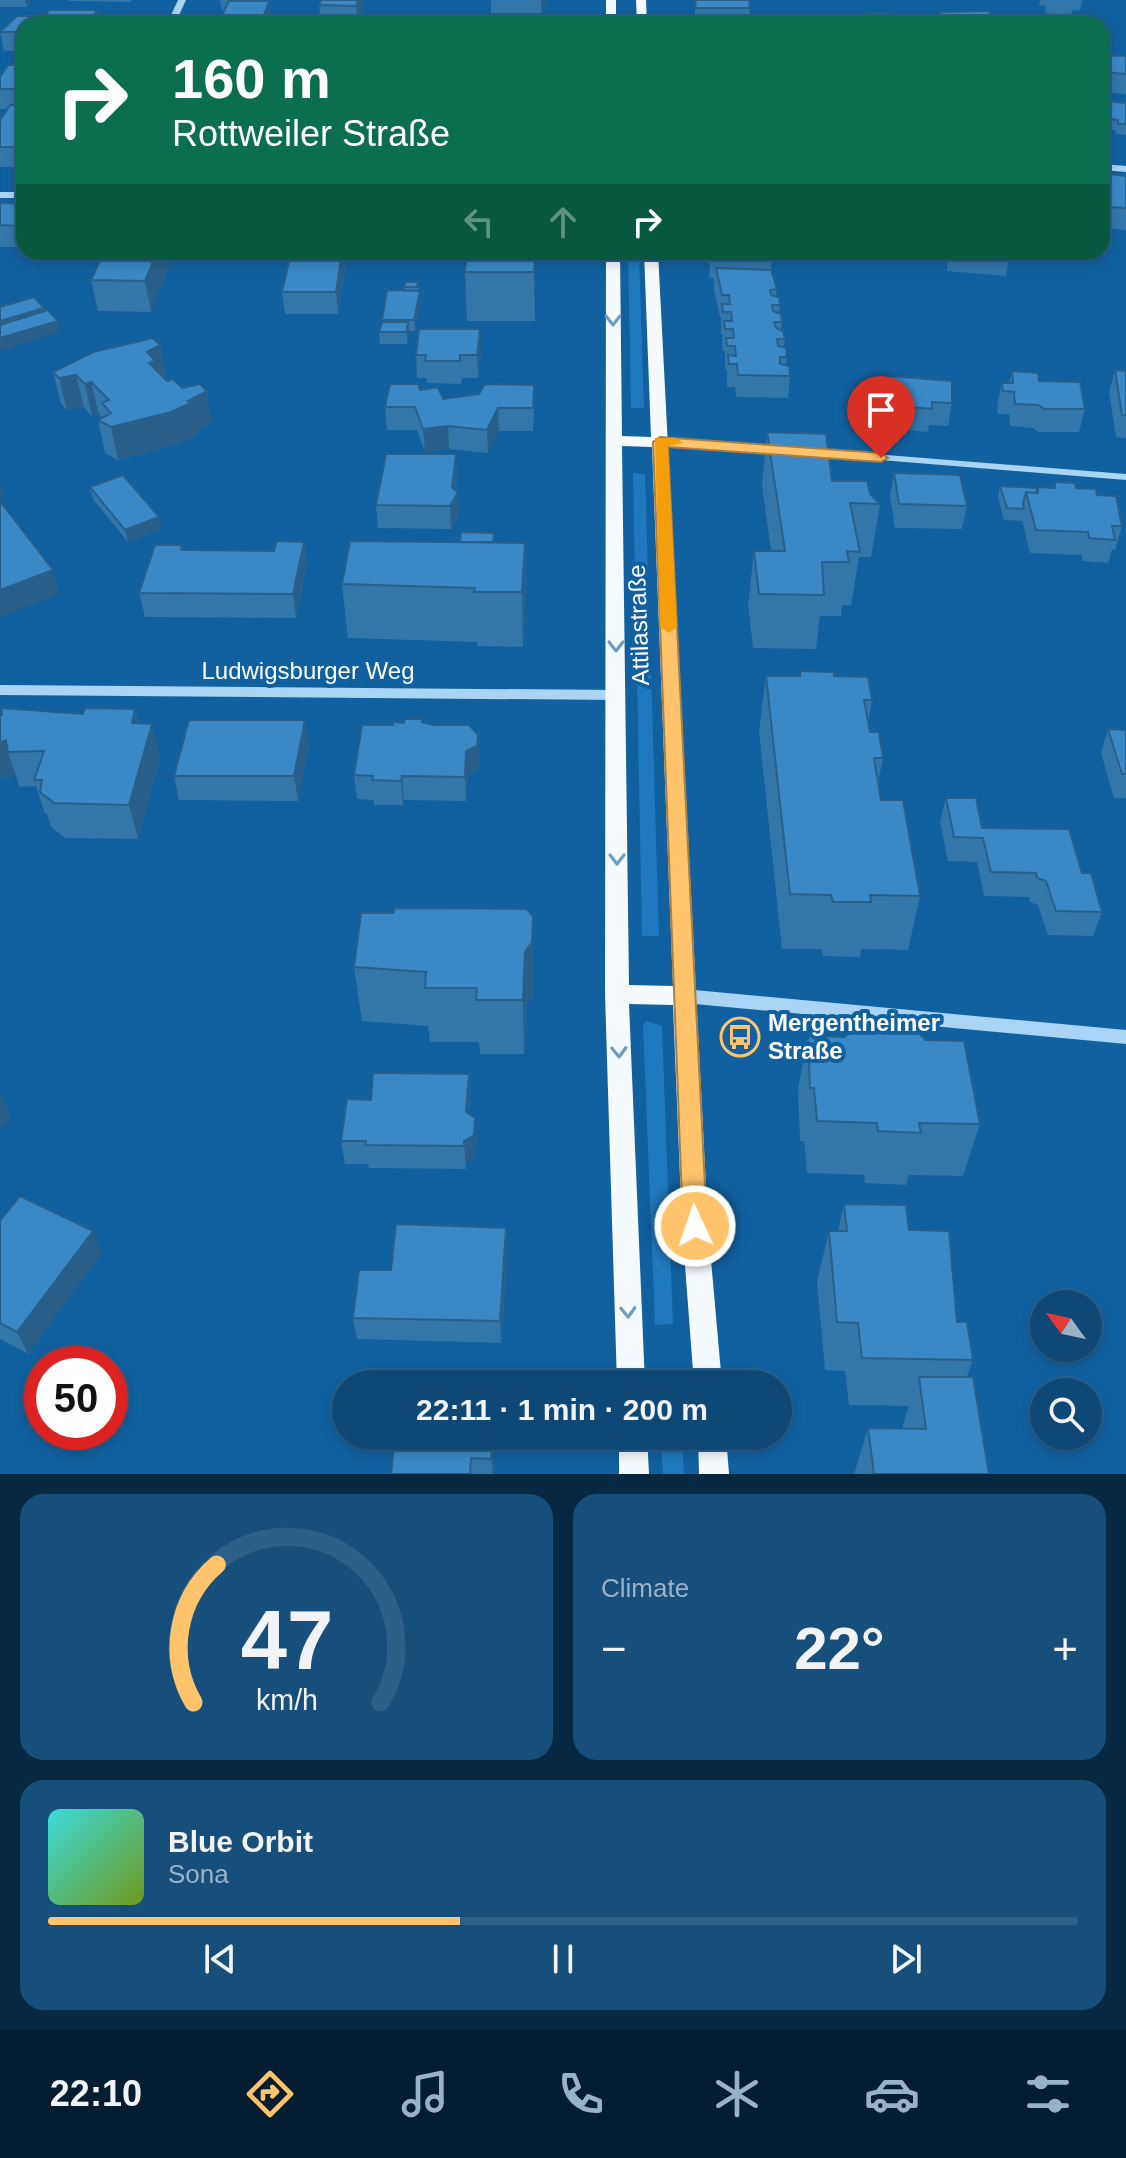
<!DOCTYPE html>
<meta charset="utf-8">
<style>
:root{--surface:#0d4877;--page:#164f7c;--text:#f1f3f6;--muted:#9ab2c6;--line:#2d6089;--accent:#ffc36b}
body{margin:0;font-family:Helvetica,sans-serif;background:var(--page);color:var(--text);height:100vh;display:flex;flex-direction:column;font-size:30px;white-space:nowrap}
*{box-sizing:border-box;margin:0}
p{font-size:26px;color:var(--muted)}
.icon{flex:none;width:44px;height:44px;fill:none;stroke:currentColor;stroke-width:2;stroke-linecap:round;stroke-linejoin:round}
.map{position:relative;height:1474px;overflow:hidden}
.side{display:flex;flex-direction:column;gap:20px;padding:20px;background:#072841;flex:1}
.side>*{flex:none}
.top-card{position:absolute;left:16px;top:16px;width:1094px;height:244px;border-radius:24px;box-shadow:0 4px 12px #0003,0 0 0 2px var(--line);background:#0b6e4f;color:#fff;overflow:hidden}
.needle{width:52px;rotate:303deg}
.buttons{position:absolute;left:1030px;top:1290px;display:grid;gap:16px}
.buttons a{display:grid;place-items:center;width:72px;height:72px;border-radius:50%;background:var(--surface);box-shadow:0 4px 12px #0003,0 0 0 2px var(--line);font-size:40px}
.speed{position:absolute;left:24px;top:1346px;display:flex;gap:16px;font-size:40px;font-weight:700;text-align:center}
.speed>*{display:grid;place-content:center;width:104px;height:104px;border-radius:50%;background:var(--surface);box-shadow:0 4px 12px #0003,0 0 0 2px var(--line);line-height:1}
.speed .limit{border:12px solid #d22;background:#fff;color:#111}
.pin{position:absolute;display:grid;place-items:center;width:68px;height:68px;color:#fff;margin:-82px -34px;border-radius:50% 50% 50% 0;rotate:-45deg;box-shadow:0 0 8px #0007}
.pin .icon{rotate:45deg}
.me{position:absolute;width:88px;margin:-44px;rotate:357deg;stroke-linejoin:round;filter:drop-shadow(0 0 6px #0008)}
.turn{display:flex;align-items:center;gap:28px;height:168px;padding:0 24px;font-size:36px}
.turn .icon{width:104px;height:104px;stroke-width:2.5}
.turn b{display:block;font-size:56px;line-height:68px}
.lanes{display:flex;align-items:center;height:76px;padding:0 24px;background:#0003;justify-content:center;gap:40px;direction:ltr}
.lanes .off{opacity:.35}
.big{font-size:60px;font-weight:800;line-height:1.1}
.side .card{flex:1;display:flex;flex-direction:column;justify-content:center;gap:12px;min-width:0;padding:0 28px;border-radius:24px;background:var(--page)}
.side .dial{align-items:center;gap:0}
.dial svg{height:208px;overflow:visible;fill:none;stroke:var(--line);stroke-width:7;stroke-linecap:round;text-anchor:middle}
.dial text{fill:var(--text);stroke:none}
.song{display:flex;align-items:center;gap:24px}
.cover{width:96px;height:96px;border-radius:12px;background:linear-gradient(135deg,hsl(180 70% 55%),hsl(80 70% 35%))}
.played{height:8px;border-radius:4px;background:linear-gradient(90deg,var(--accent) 40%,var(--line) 40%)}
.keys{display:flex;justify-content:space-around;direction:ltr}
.heat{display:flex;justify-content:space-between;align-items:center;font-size:44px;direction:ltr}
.side .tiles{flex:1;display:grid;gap:20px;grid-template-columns:1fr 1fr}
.card:last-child{grid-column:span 2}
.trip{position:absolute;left:332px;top:1370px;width:460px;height:80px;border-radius:40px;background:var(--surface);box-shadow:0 4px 12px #0003,0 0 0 2px var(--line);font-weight:800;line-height:80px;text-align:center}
.menu{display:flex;height:128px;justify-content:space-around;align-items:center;background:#051d30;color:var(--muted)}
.menu .icon{width:56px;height:56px}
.menu .on{color:var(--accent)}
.menu b{font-size:36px;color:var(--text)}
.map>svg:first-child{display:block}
.green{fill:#1f79bc}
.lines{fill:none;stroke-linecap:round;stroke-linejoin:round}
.minor{fill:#a8d4f5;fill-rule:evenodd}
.major{fill:#f5faff;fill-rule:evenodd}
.wall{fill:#3276aa}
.shaded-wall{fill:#29608b}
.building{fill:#3a89c6;stroke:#29608b;stroke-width:2}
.oneway{stroke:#6c9ec5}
.route{fill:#ffc36b;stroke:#a67f46;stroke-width:2}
.slow{fill:#f59e0b}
.labels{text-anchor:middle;stroke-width:8;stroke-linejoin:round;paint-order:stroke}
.street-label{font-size:24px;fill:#fff;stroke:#11609f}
.poi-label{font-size:24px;font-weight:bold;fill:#fff;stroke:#11609f;text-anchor:start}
</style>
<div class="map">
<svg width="1126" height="1474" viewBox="0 0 1126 1474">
<rect width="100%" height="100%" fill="#11609f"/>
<path class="green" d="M628 252H639L644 408H631Z
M633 473 645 474 659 936H642Z
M646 1021 662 1026 673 1324 655 1325 643 1025Z
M661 1436H682L684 1474H663Z"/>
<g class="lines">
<path class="minor" d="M178 0H186L175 24H167Z
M1102 164 1126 166V172L1102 170Z
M0 192H24V198H0Z
M660 439 783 447 789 450 783 453 656 444 654 442Z
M811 449 1126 474V480L807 454V450Z
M0 685 616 690 623 695 616 700 0 695Z
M684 989 1126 1030V1044L684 1003 678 1001 676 996 678 991Z"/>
<path class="major" d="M606 0H616V24H606Z
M636 0H646L647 24H637Z
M606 252H620L622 436 651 437 644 252H658L708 1226 722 1384H694L682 1226 673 1005 629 1004 645 1384H617L605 994ZM622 446 652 447 673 986 629 985Z
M619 1436H647L649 1474H619Z
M698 1436H726L729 1474H699Z"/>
</g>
<path class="wall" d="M0 0H31L27 7H0Z
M69 0H132L130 2 69 1Z
M220 0H262L270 11 265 24H200L222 15 224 10H222Z
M321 0H365L358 24H321L319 5Z
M491 0H547V2L541 13H491Z
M695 0 750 8 749 24H695Z
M1040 0H1082L1080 11 1072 10 1071 16 1045 13 1046 6 1039 5Z
M97 10 99 24H24V51H4L0 31 45 16Z
M940 12 993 24H938Z
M867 13 893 14 895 24H866Z
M1102 55 1126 56V94L1102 92Z
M24 63V167H0V121L8 109H0V77Z
M1102 101 1126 103V135L1116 134 1115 130 1102 129Z
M1102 173 1126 176V230L1105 228 1104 231H1102Z
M0 203 24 204V247H0Z
M175 252 151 312 98 311 91 280Z
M348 252 338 314H285L282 292Z
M426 252H445V258H427Z
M452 252H545V257L528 256V261H535V321H467L465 272 467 256 452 255Z
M707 252H781V260H772L771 270 777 289 776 296 780 305 779 313 782 322 781 330 785 339 784 348 787 357 786 366 790 376 788 398 736 397 735 387H727V369H725V351H723L722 343 723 334H721V317H720L714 290V279L709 277 710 264 707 261Z
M948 252H1010L1006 276 947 271Z
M418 282 421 302 415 331H409L407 344H380L379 332 382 320 405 290V287Z
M160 345 166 377 164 378 212 423 196 432 197 436 177 444 118 460 105 453 98 420 102 418 99 414 92 417 84 407 67 410 61 404 53 372Z
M481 352 478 378H462L461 384 427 383 426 378H417L416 355Z
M1115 370 1126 371V438L1116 437 1109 392Z
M1012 371 1039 381 1085 409 1079 432H1038L1033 428 1010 426 1009 414H998L997 405 1002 383H1009Z
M881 380 952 403 948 426 929 425 928 432 906 430V423L877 418 878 402Z
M420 390 443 399 534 408 533 431H499L488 453 449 449 425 452 417 430H387L385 407Z
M767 432 832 481 870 494 880 504 871 557H859L851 605H842L841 616H820L816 649 753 648 748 605 754 551H771L762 485Z
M456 454 457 477 456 490 458 492 459 515 451 529 378 528 376 505Z
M894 473 967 506 962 529 895 528 890 496Z
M1055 482 1097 495 1122 526 1115 550H1112L1108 563 1082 561V555L1030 553 1022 520 1021 521 1004 520 998 497 1000 486 1053 488Z
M90 487 162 529 128 542 93 499Z
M494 533V542L525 543 526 597 523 647 477 646V642L348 638 342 584 460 542Z
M304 542 307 565 296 618 145 617 139 593 182 545 183 550 274 551Z
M800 671 834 676 872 700 868 723 870 732 883 758 878 782 881 800 920 896 908 950 861 949 860 957 823 956 822 949H782L759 731 766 676H799Z
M135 709 139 723 160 758 138 839 65 838 51 827 47 814H45L36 786 19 787 16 775 0 779V715L83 714Z
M305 720 309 745 298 801 179 800 174 776Z
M423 723 478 735 479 759 478 770 468 775 466 801 404 800 403 805H374V800L357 799 354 775 393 725Z
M1108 729 1126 730V798H1114L1101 753Z
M946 798 982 828 1082 873 1102 912 1093 936 1048 935 1038 905 1030 902 1029 897 984 896 977 862 948 861 940 822Z
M533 916V996L526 1006 524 1054H480L479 1042H430L428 1026 362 1021 354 967Z
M808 1036 980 1124 963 1176 909 1175 906 1185 865 1183 864 1175 807 1173 804 1141H800L798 1089Z
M469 1074 470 1097 469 1114 475 1118 477 1141 475 1158 466 1164V1169L369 1168 368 1164H345L341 1141 371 1100Z
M844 1204 909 1230 957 1322 973 1360 967 1377 989 1474H854L868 1428H903V1424L909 1406 849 1405 845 1371 825 1370 817 1281 829 1231H838Z
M0 1221 102 1253 28 1354 0 1339Z
M506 1228 508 1250 501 1343 357 1339 353 1318 391 1270Z
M495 1436 493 1474H391Z"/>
<path class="shaded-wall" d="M25 0H31L27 7Z
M358 0H365L358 24 356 6Z
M541 0H547V2L541 13Z
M269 1 270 11 265 24H264L263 17Z
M97 10 99 24H92L91 20Z
M157 252H175L151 312 145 281Z
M342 252H348L338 314 336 292Z
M535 261V321L534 272Z
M420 291 421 302 415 331 414 320Z
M44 308 47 319 0 333V321Z
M58 321 60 332 0 351V338Z
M408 322 409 333 407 344V332Z
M480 329 481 352 478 378 477 355Z
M160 345 166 377 159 381 155 395 147 352Z
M76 375 84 407 67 410 59 378Z
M91 382 99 414 92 417 85 384Z
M207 391 212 423 196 432 197 436 177 444 118 460 111 427 188 401Z
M498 408 499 431 488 453 487 430Z
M448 426 449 449 425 452 423 429Z
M456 454 457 477 455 497 458 492 459 515 451 529 450 506Z
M0 481 4 496 0 498Z
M159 517 162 529 128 542 125 530Z
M304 542 307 565 296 618 293 594Z
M525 543 526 597 523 647 522 592Z
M53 570 60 594 0 617V590Z
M135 709 144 744 132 723Z
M305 720 309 745 298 801 294 776Z
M152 724 160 758 138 839 129 805Z
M478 735 479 759 478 770 468 775 466 801 465 777 466 751Z
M6 740 8 752 16 775 0 779V742Z
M402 776 404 800 403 805 401 781Z
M533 916V996L526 1006 524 1054 523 1000 525 952Z
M469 1074 470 1097 468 1135 466 1112Z
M1 1094 11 1118 0 1131V1096Z
M475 1118 477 1141 475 1158 466 1164V1169L464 1141Z
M506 1228 508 1250 501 1343 500 1321Z
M93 1231 102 1253 28 1354 17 1332Z
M492 1436H495L493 1474 491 1459Z"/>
<path class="building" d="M321 0H358L356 6 319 5Z
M695 0H749L750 8H696Z
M229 1H269L263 17 222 15Z
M49 10H97L91 20H96L92 24H24V32H0L17 16H45Z
M989 11 993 24H955L953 20H942L940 12Z
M867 13 893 14 895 23 869 22Z
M204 15H242L240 24H200Z
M499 15 541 16V22H547V24H419V23H498Z
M1036 18 1076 19 1078 24H1038Z
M701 19H748L749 24H702Z
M1102 55 1126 56V74L1102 72Z
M24 63V89H0V77L8 65H23Z
M1102 101 1126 103V124H1118V120L1102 118Z
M10 105H24V147H0V121Z
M1102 173 1126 176V208L1109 207V210L1102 209Z
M0 203 24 204V226L0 225Z
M104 252H157L145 281 91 280Z
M291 252H342L336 292H282Z
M467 252H527V261H535L534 272H465Z
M982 252H1010V255Z
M716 268 771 270 777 289 770 290 771 295 779 297 780 305H772L773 311 781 314 782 322H774L776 328 783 331 785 339H777L778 346 786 348 787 357H780V364L789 366 790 376 738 375 737 364H729L728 355 736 356 735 346H727L726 338H734L733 329H725L724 321H732L731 312H723L722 304H730L729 295H722Z
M405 282H418L417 287H405Z
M387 290 420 291 414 320H382Z
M34 297 44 308 0 321V307Z
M48 310 58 321 0 338V325Z
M382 322H408L407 332H379Z
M419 329H480L477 355H460V361H425L426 355H416Z
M153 338 160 345 147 352 155 361 149 363 167 381 173 379 182 388 200 384 207 391 188 401 191 403 171 412 111 427 98 420 111 413 102 403 109 400 91 382 85 384 76 375 59 378 53 372 93 352Z
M1115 370 1126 371V415H1122Z
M1012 371 1038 373 1039 381 1080 382 1085 409H1044L1038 405 1015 404 1014 392 1003 391 1002 383H1013Z
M890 376 952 381V403L932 402V409L910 407V400L881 395V380H890Z
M390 384H418L420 390 438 387 443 399 479 394 485 384 534 385 533 408H498L487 430 448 426 423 429 415 407H385Z
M767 432 826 434 832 481H867L870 494 880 504 850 503 860 552 847 551 849 562H822L824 595 759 594 754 551H785Z
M386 454H456L452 487 458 492 450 506 376 505Z
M894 473 960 475 967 506 899 504Z
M123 475 159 517 125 530 90 487Z
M1055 482 1075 483 1076 488 1096 489 1097 495 1116 496 1122 526H1112L1115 540 1089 538 1088 532 1036 530 1026 492 1038 493V487L1055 488Z
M1000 486 1037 488 1036 493 1026 492 1023 504 1024 509 1007 508Z
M0 501 53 570 0 590Z
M461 532 494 533 493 542H460Z
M277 541 304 542 293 594 139 593 155 545H182L181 550 274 551Z
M350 541 525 543 522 592H474L475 588 342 584Z
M800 671 834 672V676L868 677 872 700H864L870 732H879L883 758H874L881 800H903L920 896 870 895 871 902H833L831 895 790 894 766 676H800Z
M1 708 83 714 85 708 135 709 132 723 152 724 129 805 54 803 40 792 42 780H34L44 751 8 752 6 740 0 742V715H2Z
M405 719H423L422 722 433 725H469L478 735 477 746 466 751 465 777 402 776 401 781 372 780 373 776 354 775 362 725H393V722L404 723Z
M189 720H305L294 776H174Z
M1108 729 1126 730V774H1122Z
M946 798H976L982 828 1069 829 1082 873H1091L1102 912 1056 911 1046 881 1037 878 1036 873 991 872 983 838 954 837Z
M395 908 527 909 533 916 532 942 525 952 523 1000H476L477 988H425L426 972 354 967 361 913H393Z
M850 1031 918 1033 926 1040 964 1041 980 1124 919 1123 921 1133 878 1131 877 1123 817 1121 814 1088H810L808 1036 845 1037Z
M373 1073 469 1074 466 1112 475 1118 474 1135 464 1141V1146L365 1145 366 1141H341L347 1099 371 1100Z
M20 1196 93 1231 17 1332 0 1323V1221Z
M844 1204 906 1205 909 1230 949 1231 957 1322H967L973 1360 862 1358 858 1323 837 1322 829 1231H847Z
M396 1224 506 1228 500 1321 353 1318 359 1270H391Z
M919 1377H973L989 1474H874L868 1428 926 1429Z
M395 1436H492L491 1459 471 1458 470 1474H391Z"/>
<defs><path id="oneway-chevron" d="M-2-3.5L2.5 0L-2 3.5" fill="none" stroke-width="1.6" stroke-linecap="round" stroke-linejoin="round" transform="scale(2)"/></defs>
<g class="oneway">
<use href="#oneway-chevron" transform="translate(613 320) rotate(90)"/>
<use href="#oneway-chevron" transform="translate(616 646) rotate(90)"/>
<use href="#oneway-chevron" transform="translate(617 859) rotate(90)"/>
<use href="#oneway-chevron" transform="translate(619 1052) rotate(88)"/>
<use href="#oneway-chevron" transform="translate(628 1312) rotate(88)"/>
</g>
<path class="route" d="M660 437 881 453 888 458 881 462 668 447 707 1226 704 1234 695 1237 687 1234 683 1226 653 442Z"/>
<path class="slow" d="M655 438H676L683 443 668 446 677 627 669 633 660 627Z"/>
<defs>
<symbol id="bus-ring" viewBox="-11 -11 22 22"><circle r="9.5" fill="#11609f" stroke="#ffc36b" stroke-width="1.5"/><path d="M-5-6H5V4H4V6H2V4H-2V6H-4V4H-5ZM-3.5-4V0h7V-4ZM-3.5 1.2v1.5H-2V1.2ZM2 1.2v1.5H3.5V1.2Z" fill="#ffc36b"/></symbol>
</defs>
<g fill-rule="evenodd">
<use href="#bus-ring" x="718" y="1015" width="44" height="44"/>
</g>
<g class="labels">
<g class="street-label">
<text transform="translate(639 625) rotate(-92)" y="8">Attilastraße</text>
<text x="308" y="679">Ludwigsburger Weg</text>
</g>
<g class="poi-label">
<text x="768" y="1031">Mergentheimer<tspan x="768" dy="28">Straße</tspan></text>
</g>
</g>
</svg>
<div class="buttons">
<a><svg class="needle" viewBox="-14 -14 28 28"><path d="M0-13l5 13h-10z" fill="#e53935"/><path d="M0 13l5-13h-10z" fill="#9ab2c6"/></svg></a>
<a><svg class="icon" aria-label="search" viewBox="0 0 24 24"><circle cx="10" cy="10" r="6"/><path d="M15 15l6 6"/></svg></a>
</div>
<div class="speed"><div class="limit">50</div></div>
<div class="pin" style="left:881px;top:458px;background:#d93025"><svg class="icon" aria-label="arrive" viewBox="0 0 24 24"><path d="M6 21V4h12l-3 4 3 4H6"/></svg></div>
<svg class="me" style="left:695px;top:1226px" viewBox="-20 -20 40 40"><circle r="17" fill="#ffc36b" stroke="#fff" stroke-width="3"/><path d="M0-11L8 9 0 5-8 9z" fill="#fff"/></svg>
<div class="trip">22:11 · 1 min · 200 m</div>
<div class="top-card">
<div class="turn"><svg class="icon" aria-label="right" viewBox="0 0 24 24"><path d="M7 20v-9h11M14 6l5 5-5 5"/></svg><div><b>160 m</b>Rottweiler Straße</div></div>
<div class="lanes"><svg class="icon off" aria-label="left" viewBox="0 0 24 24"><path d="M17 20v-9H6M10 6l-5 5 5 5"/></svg><svg class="icon off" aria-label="ahead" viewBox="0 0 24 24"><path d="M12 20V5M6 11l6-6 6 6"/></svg><svg class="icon" aria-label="right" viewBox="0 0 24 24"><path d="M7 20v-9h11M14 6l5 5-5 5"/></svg></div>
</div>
</div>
<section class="side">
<div class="tiles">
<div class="card dial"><svg viewBox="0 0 100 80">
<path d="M14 69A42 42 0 1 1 86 69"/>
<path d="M14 69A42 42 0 0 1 23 16" stroke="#ffc36b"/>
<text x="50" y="56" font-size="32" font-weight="700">47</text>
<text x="50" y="72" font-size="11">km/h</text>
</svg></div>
<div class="card"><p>Climate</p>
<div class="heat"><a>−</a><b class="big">22°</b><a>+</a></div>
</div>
<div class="card">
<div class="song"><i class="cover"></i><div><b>Blue Orbit</b><p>Sona</p></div></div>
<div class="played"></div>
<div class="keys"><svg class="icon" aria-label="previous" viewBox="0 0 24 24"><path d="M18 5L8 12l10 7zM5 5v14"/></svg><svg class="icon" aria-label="pause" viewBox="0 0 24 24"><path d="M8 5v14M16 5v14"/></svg><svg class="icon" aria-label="next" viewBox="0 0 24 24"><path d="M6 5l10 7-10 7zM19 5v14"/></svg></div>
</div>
</div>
</section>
<nav class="menu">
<b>22:10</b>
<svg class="icon on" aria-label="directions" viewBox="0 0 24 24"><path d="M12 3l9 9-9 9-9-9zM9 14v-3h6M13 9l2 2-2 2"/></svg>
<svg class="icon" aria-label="music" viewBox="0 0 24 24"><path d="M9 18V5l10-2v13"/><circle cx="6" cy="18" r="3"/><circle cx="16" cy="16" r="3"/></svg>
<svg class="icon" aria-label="phone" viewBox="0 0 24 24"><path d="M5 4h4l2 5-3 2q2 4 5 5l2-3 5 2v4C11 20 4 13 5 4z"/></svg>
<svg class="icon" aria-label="climate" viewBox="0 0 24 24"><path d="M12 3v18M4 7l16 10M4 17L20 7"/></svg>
<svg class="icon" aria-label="car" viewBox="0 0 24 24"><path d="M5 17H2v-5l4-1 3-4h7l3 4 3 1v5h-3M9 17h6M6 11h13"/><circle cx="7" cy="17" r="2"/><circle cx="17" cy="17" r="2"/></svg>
<svg class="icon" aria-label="filters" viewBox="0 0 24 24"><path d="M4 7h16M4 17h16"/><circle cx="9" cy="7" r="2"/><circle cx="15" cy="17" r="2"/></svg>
</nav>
